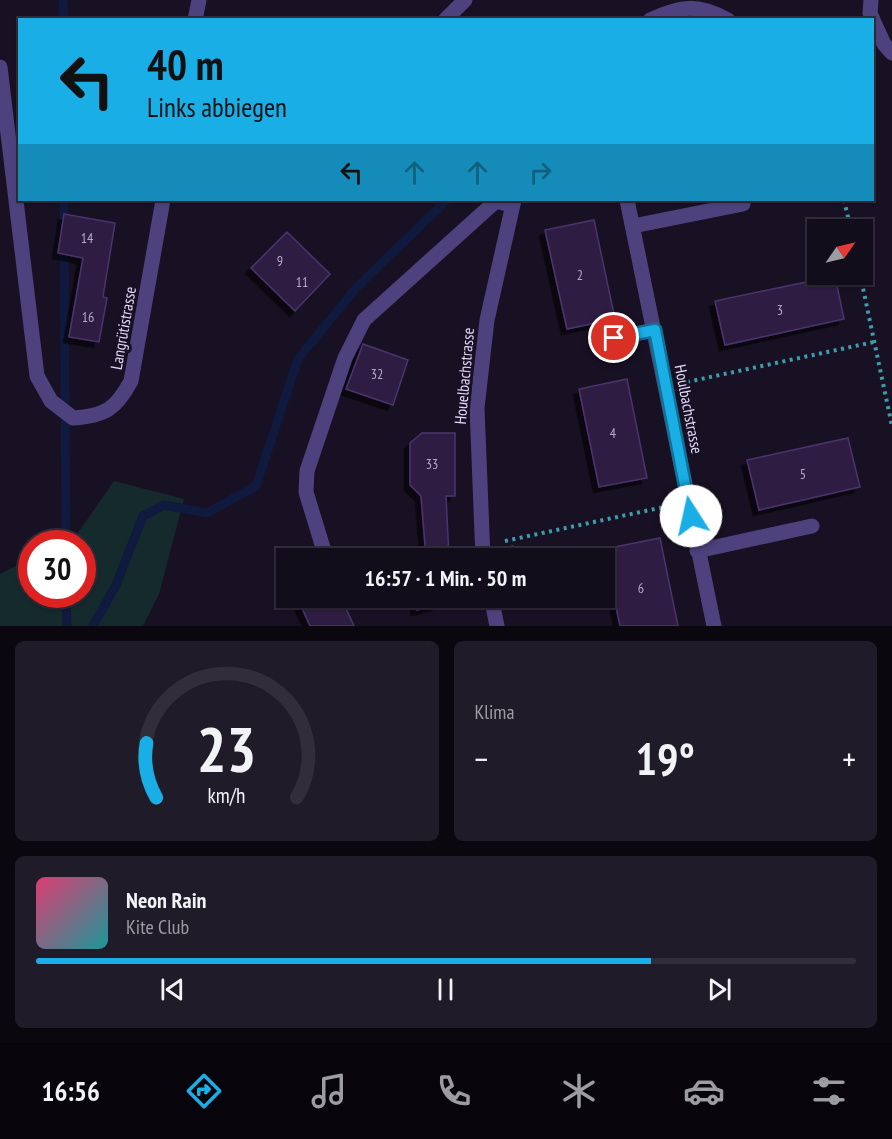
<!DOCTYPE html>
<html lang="de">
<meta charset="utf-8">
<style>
:root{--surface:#120d1b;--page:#1f1b28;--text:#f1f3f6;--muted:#9c9ca3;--line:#312d3a;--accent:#1aaee6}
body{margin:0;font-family:"PT Sans Narrow",sans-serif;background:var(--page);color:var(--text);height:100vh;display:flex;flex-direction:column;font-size:22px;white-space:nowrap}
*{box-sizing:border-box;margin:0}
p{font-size:20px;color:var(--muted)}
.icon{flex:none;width:33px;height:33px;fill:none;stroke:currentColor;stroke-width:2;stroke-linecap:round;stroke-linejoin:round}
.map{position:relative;height:626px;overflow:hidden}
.side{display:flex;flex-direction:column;gap:15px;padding:15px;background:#0a070f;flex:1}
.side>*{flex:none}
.hud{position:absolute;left:18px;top:18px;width:856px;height:183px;border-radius:0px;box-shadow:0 2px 4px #0004,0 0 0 2px var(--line);background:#1aaee6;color:#111;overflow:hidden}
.needle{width:39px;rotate:56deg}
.controls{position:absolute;left:807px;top:219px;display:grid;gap:12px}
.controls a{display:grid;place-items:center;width:66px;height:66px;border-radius:0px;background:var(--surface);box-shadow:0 2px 4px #0004,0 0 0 2px var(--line);font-size:30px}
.speed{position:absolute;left:18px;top:530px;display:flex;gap:12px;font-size:30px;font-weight:700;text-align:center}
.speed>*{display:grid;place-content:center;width:78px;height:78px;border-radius:50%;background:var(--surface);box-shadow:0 2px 4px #0004,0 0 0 2px var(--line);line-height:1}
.speed .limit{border:9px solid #d22;background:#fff;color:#111}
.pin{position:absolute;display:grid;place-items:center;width:51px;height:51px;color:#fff;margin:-26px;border:3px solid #fff;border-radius:50%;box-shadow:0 2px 6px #0007}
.me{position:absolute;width:66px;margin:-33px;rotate:350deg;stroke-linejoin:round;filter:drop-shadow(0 0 4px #0008)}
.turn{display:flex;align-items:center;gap:21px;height:126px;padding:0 30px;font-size:27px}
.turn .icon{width:78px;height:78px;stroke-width:2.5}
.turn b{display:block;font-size:42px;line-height:51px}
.lanes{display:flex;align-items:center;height:57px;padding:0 30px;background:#0003;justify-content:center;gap:30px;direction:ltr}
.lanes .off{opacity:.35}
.big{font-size:45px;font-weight:700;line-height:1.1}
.side .widget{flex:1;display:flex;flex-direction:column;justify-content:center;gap:9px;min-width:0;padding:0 21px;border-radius:9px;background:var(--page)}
.side .dial{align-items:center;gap:0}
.dial svg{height:156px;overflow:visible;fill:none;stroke:var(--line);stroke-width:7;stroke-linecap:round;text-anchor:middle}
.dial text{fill:var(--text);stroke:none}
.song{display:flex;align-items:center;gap:18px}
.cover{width:72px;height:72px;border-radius:9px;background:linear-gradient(135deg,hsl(340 70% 55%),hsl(180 70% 35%))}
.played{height:6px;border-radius:3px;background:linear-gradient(90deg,var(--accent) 75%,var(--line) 75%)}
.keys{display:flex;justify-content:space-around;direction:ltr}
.heat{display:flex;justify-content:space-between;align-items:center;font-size:33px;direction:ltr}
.side .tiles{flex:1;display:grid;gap:15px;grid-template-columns:1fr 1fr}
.widget:last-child{grid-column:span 2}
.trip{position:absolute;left:276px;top:548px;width:339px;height:60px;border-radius:0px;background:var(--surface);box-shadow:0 2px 4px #0004,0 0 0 2px var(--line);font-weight:700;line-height:60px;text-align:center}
.menu{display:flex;height:96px;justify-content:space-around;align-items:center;background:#07050b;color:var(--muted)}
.menu .icon{width:42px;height:42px}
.menu .current{color:var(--accent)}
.menu b{font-size:27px;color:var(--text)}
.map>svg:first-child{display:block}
.green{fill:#152a2d}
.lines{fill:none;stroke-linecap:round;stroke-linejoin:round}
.stream{stroke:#10193e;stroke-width:9}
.building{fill:#2d1f43;stroke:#49346c;stroke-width:1.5;filter:url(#shadow)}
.path{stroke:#3d9eab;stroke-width:4;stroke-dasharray:3 4.5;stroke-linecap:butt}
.minor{stroke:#4e427e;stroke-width:15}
.route-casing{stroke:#117196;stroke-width:15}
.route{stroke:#1aaee6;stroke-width:10}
.labels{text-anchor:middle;stroke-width:6;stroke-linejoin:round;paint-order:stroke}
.number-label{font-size:14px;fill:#b5aacd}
.street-label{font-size:16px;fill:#e2d9fb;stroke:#181124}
</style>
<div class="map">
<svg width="892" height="626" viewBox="0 0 892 626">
<defs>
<filter id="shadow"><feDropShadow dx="-5.5" dy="5.5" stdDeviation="0" flood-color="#0009"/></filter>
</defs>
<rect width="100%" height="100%" fill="#181124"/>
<path class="green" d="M114 481 184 499 159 594 143 626H0V574L31 558 32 594H82V543H59L77 534Z"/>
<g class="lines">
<path class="stream" d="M63 0V20
M64 200V226
M64 242 66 543
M66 594 67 626
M93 626 116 585 143 516 164 505 207 513 256 486 298 359 356 288 447 200"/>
</g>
<path class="building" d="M64 214 115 223 103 297 107 298 99 342 69 337 83 258 58 253Z
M594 220 615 319 567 329 545 230Z
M287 232 330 274 295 311 251 268Z
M835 276 844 319 725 345 715 301Z
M363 344 408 360 393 405 346 389Z
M627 379 647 478 599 487 579 389Z
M422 433H455V496H446L449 557 457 555 458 558H426L421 496 410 485V443Z
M848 438 860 487 759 510 747 460Z
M660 538 678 626H620L604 549Z
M513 546 516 558H493L492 551Z
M297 597H341L354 626H310Z
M414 597H464L417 610Z"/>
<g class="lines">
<path class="path" d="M844 200 851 230
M860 274 892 426
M687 382 874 342
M505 541 664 507"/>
<path class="minor" d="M871 0 870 13 873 20
M195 20 199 0
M445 20 465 0
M650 20C682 5 698 4 728 20
M873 20 884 44 892 53
M0 67 37 376 51 401 73 418C105 416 116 409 131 381L163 200
M627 200 714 626
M633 226 743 204
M600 341 655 330
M324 551 306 492 307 471 345 358 364 320 496 201 511 205
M697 551 812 526
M483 558 477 408 487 320 514 200
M491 597 497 626"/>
</g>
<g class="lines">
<defs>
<path id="route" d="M614 338 655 330 691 516"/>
</defs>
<use href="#route" class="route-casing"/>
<use href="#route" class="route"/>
</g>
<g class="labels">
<g class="number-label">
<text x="87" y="243">14</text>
<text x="280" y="266">9</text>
<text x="580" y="280">2</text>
<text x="302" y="287">11</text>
<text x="780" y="315">3</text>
<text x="88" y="322">16</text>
<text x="377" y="379">32</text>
<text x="613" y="438">4</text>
<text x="432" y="469">33</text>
<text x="803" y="479">5</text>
<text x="641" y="593">6</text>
</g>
<g class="street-label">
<text transform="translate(123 328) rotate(-80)" y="6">Langrütistrasse</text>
<text transform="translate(464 376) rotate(-85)" y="6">Houelbachstrasse</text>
<text transform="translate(689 409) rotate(79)" y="6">Houlbachstrasse</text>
</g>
</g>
</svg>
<div class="controls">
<a><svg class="needle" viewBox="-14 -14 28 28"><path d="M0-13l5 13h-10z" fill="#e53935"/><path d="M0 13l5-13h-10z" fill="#9c9ca3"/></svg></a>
</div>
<div class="speed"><div class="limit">30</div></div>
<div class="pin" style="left:614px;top:338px;background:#d93025"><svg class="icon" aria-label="arrive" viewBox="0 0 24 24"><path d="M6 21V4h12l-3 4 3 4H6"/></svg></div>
<svg class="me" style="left:691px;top:516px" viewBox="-20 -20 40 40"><circle r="19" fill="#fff"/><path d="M0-13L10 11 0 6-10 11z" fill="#1aaee6"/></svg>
<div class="trip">16:57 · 1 Min. · 50 m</div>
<div class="hud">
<div class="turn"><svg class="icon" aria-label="left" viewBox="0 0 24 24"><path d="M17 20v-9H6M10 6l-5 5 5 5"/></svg><div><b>40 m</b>Links abbiegen</div></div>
<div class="lanes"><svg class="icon" aria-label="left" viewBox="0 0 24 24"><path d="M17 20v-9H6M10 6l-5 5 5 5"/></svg><svg class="icon off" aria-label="ahead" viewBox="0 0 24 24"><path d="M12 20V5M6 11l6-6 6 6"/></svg><svg class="icon off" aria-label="ahead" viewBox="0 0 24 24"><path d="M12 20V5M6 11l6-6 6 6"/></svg><svg class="icon off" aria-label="right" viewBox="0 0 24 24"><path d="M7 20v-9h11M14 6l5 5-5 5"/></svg></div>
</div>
</div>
<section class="side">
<div class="tiles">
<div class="widget dial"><svg viewBox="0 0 100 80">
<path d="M14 69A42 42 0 1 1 86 69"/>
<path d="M14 69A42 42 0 0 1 9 41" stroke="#1aaee6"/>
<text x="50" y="56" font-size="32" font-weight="700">23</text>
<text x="50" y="72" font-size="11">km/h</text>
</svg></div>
<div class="widget"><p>Klima</p>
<div class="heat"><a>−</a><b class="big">19°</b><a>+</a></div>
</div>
<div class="widget">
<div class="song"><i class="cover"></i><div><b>Neon Rain</b><p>Kite Club</p></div></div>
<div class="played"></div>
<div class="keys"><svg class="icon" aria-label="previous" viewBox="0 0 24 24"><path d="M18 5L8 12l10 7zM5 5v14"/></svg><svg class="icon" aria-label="pause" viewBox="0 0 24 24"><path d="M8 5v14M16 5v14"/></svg><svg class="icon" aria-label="next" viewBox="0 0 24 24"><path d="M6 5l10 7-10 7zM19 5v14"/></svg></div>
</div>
</div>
</section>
<nav class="menu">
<b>16:56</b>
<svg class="icon current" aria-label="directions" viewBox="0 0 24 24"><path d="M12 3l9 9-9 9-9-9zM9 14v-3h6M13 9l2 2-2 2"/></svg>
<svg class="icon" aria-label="music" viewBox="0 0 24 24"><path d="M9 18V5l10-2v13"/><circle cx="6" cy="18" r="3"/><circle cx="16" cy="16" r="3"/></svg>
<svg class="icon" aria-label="phone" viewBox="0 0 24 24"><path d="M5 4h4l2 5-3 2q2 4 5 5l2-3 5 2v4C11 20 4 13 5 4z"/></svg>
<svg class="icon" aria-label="climate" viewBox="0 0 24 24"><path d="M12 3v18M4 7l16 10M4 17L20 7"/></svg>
<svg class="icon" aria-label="car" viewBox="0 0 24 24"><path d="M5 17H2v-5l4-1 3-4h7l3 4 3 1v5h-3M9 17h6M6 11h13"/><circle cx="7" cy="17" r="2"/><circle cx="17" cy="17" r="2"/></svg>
<svg class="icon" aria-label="filters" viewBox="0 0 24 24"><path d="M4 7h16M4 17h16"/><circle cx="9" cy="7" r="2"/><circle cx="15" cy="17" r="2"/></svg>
</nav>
